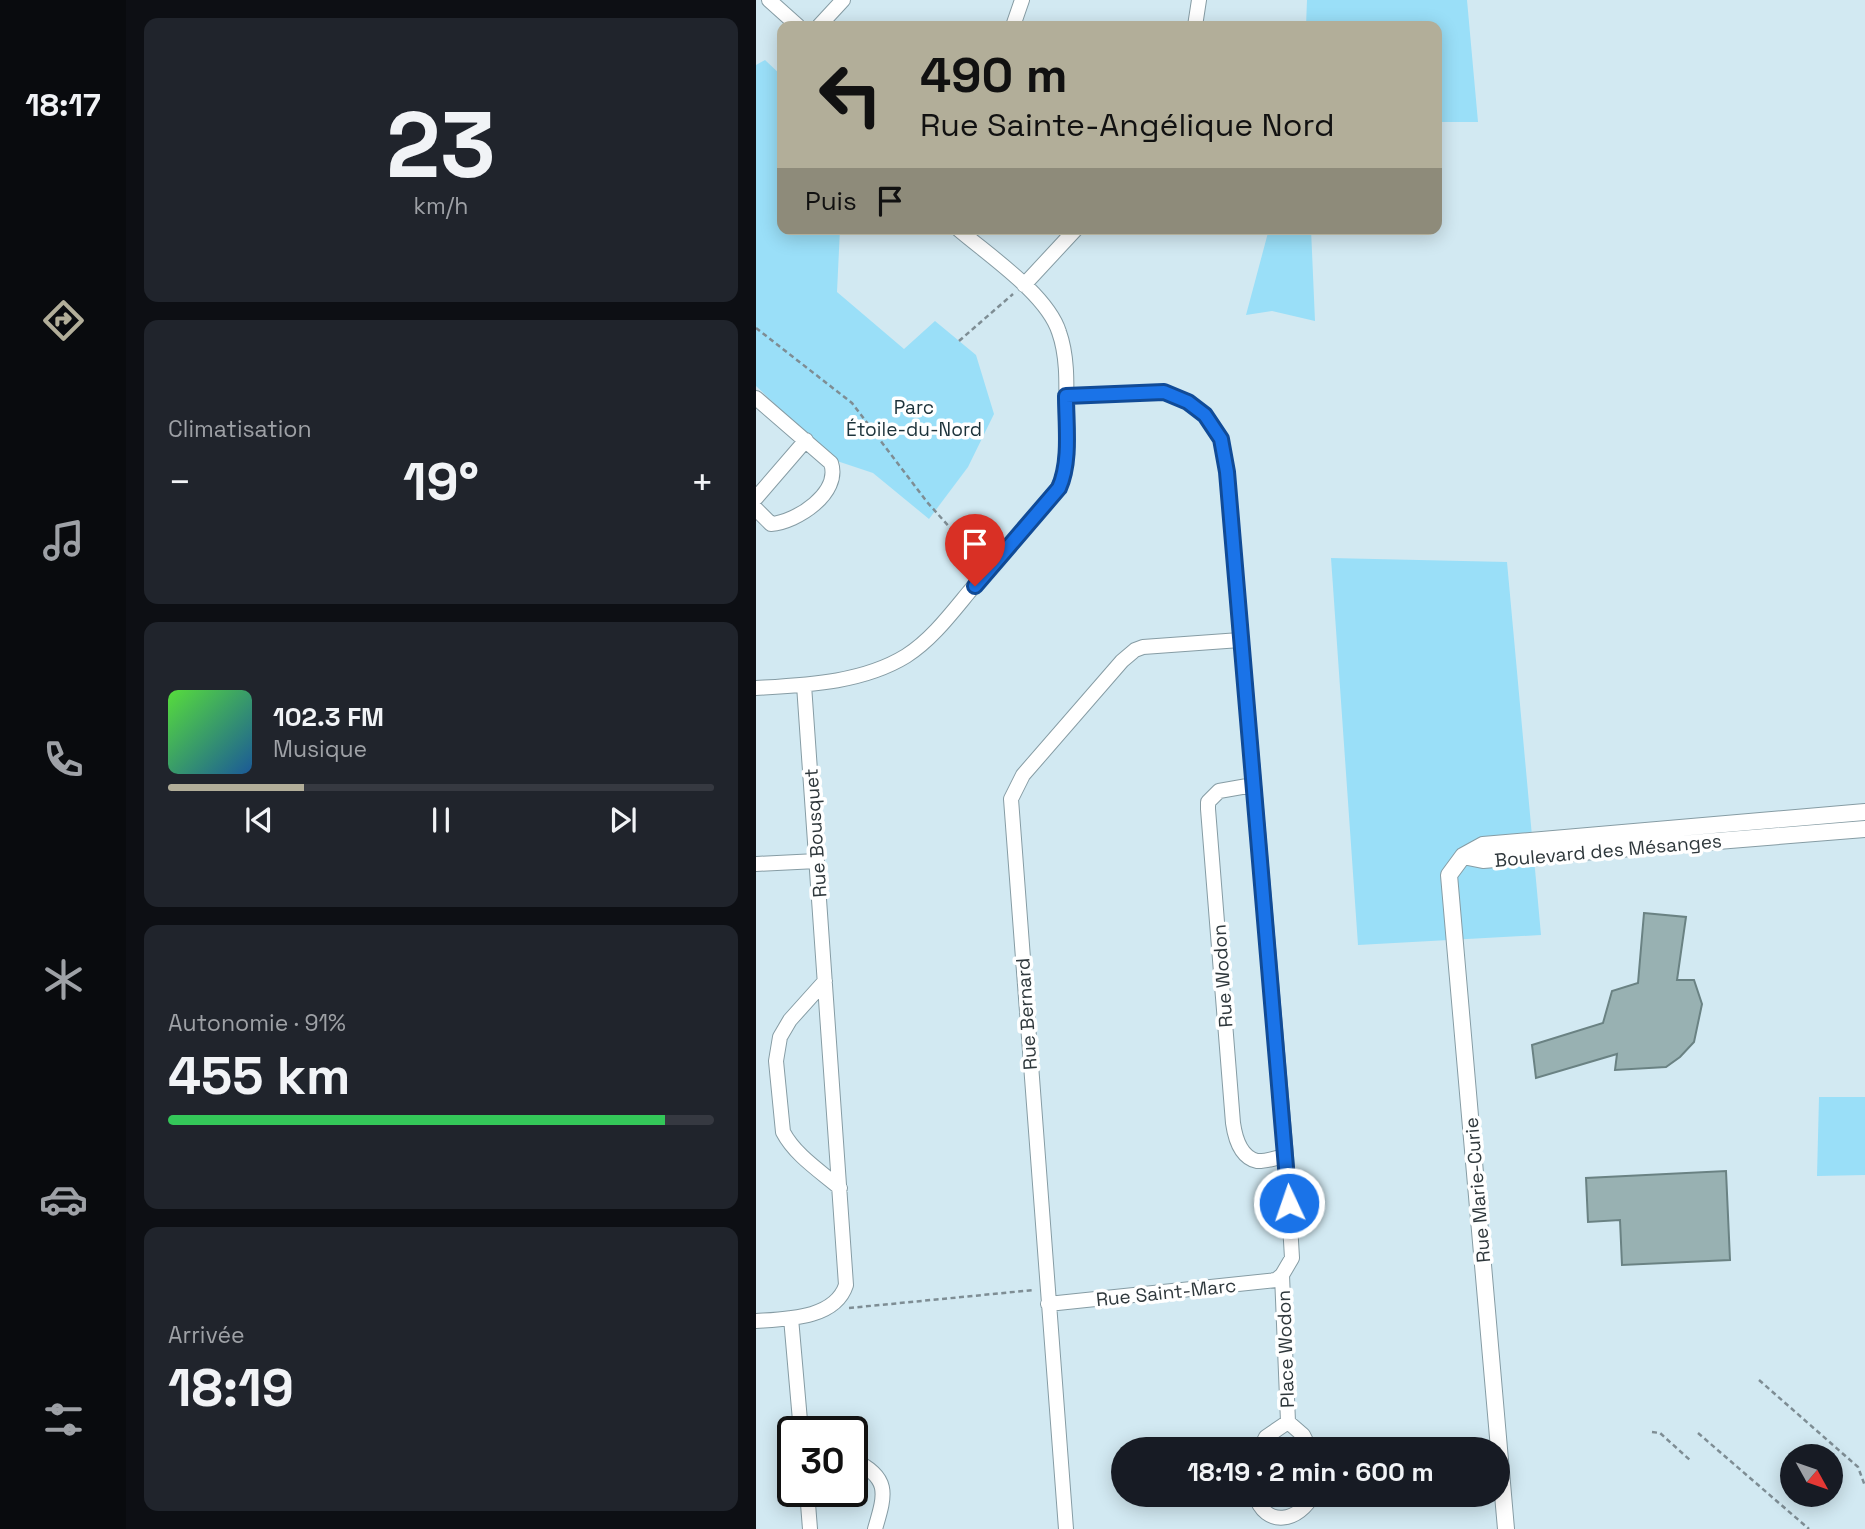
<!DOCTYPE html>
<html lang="fr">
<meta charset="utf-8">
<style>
:root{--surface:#171b24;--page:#20242c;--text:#f1f3f6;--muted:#9ea1a6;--line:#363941;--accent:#b2ae99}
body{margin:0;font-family:"Space Grotesk",sans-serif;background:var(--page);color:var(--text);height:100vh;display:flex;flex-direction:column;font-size:26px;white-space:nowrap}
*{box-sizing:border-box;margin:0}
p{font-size:23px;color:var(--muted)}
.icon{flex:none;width:38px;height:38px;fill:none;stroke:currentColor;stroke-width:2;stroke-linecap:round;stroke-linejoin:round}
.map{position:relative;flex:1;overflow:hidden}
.sheet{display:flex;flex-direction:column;gap:18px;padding:18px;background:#0d0f14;width:630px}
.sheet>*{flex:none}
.guide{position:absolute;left:21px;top:21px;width:665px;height:214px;border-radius:14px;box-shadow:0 4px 18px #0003;background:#b2ae99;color:#111;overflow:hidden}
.needle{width:46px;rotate:130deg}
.fabs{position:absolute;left:1024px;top:1444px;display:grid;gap:14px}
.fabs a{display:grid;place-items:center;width:63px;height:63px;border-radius:50%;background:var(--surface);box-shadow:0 4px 18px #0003;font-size:35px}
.speed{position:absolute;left:21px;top:1416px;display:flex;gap:14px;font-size:35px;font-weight:700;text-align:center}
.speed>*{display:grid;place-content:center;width:91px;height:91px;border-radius:50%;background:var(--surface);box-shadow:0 4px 18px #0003;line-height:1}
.speed .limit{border:4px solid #111;border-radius:10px;background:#fff;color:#111}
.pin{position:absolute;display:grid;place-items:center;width:60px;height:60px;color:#fff;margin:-72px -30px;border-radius:50% 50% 50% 0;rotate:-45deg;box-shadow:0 0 7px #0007}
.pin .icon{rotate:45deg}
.me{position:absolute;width:77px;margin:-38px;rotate:357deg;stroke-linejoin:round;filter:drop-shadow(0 0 5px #0008)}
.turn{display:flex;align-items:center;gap:24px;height:147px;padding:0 28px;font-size:32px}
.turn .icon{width:91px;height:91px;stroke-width:2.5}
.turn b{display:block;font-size:49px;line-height:60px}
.then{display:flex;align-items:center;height:66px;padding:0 28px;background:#0003;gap:14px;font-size:26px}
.big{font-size:52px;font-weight:700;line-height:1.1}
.sheet .widget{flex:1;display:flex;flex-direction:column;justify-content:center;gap:10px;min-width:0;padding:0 24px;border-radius:14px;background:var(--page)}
.sheet .dial{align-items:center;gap:0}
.dial b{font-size:91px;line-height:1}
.song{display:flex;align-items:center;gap:21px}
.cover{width:84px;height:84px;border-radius:10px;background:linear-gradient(135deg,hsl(110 70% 55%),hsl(210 70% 35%))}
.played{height:7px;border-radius:4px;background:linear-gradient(90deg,var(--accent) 25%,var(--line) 25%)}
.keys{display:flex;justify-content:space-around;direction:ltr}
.heat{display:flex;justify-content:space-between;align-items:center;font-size:38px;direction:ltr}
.charge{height:10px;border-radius:5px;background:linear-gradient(90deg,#34c759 91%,var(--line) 0)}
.trip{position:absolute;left:355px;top:1437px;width:399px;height:70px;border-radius:35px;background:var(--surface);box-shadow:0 4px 18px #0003;font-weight:700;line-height:70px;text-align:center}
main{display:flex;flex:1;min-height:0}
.tabs{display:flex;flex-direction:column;width:126px;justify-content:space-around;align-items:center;background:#090b0e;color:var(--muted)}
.tabs .icon{width:49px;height:49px}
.tabs .selected{color:var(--accent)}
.tabs b{font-size:32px;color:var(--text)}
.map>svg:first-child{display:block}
.green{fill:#9adff8}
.building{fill:#98b1b2;stroke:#6a8283;stroke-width:2}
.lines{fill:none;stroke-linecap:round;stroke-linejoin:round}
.minor-casing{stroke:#869ca4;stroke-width:16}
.tertiary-casing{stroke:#869ca4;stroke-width:18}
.path{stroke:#7e8d94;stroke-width:2.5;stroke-dasharray:5 3.5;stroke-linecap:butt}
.minor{stroke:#fff;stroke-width:14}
.tertiary{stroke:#fff;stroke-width:16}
.route-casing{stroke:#114b97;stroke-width:18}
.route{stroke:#1a73e8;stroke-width:12}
.labels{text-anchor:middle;stroke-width:7;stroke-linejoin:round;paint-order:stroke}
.park-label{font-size:19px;fill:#1d333b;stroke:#fff}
.street-label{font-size:19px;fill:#2f383c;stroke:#fff}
</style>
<main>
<nav class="tabs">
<b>18:17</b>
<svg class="icon selected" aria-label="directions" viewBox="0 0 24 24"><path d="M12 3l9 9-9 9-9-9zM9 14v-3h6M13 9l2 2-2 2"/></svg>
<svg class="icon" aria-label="music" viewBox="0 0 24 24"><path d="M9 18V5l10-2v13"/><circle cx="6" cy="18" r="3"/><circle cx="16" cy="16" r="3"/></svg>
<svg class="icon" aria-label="phone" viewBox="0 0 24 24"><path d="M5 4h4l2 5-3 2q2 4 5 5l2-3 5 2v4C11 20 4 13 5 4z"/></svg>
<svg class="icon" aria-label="climate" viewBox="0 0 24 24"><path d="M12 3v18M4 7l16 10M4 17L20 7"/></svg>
<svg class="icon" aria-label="car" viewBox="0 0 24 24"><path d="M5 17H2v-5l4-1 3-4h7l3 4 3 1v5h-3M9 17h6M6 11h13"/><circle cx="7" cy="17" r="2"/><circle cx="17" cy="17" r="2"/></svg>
<svg class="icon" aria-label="filters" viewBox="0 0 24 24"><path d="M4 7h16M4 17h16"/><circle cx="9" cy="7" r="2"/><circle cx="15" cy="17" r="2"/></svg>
</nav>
<section class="sheet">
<div class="widget dial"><b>23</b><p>km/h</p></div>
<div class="widget"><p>Climatisation</p>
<div class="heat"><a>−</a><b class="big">19°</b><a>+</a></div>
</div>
<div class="widget">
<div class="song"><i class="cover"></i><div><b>102.3 FM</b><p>Musique</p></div></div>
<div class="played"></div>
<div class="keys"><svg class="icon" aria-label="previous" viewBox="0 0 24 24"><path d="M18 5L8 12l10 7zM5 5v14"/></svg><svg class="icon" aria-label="pause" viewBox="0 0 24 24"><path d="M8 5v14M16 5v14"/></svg><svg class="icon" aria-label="next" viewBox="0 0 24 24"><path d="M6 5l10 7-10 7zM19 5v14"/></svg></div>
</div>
<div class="widget"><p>Autonomie · 91%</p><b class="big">455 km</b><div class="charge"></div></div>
<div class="widget"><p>Arrivée</p><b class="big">18:19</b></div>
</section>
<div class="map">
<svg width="1109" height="1529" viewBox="0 0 1109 1529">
<rect width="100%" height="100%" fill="#d2e9f2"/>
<path class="green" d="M551 0H711L722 122H681V26H550Z
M9 60 26 76V229H84L81 292 148 349 179 321 220 355 238 414 212 467 173 519 117 473 78 460 0 386V65Z
M513 229H555L559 321 516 311 490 315Z
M575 558 751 562 785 935 602 945Z
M1063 1097H1109V1175L1061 1176Z"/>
<path class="building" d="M888 913 930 917 921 980H938L946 1004 938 1042 924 1057 910 1067 859 1070 861 1054 780 1078 776 1045 847 1023 856 991 882 983Z
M970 1171 974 1260 866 1265 864 1220 832 1222 830 1178Z"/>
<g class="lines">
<defs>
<path id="minor" d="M13 0 42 26
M63 26 87 0
M257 26 266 0
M439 26 443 0
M268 285 320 229
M0 398 75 463C85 493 41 522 15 524L0 509
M0 498 50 440
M0 688C49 685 106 683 150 656 175 640 194 615 213 592 241 560 269 528 297 495 313 475 310 448 310 423 310 393 313 360 303 332 291 294 232 255 202 229
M497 785 463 791 452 802V809L477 1123C479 1137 484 1157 501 1161 509 1162 522 1157 530 1156
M0 864 61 861
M69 981 34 1020 24 1037 20 1061 27 1132C39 1155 64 1171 84 1188
M526 1275 532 1422
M292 1304 520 1280 526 1275 536 1258 530 1156 471 472 465 439 449 415 432 402 408 392 310 396
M35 1318 45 1432
M0 1321C30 1319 79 1319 90 1285L48 685
M504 1449 510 1437 532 1422 547 1435 554 1449
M96 1459C134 1478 130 1492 119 1529
M51 1491 54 1529
M499 1494C509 1529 544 1522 557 1494
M310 1529 255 799 267 775 366 661 379 650 387 647 484 640"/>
<path id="tertiary" d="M707 856 727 860 1109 829
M750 1529 693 875 707 856 727 845 1109 812"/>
</defs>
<use href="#minor" class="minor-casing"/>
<use href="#tertiary" class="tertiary-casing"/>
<path class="path" d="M0 328 96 403 171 502 224 561
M203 341 257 294
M93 1308 278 1290
M1003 1380 1102 1467 1109 1486
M896 1432 904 1433 935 1461
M942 1433 1053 1529"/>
<use href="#minor" class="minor"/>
<use href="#tertiary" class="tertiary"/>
</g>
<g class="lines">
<defs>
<path id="route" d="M219 586 303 488C315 461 310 425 310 396L408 392 432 402 449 415 465 439 471 472 533 1203"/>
</defs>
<use href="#route" class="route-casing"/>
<use href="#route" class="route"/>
</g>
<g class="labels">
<g class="park-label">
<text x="158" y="414">Parc<tspan x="158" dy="22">Étoile-du-Nord</tspan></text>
</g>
<g class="street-label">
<text transform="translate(59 833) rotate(-94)" y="7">Rue Bousquet</text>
<text transform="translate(852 850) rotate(-5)" y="7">Boulevard des Mésanges</text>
<text transform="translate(466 976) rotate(-94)" y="7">Rue Wodon</text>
<text transform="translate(270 1014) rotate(-94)" y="7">Rue Bernard</text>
<text transform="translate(721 1190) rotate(-95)" y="7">Rue Marie-Curie</text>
<text transform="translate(410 1292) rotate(-6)" y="7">Rue Saint-Marc</text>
<text transform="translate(529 1349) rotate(-92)" y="7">Place Wodon</text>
</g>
</g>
</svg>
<div class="fabs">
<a><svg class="needle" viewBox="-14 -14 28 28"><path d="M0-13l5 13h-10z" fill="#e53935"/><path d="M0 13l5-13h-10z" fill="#9ea1a6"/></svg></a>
</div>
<div class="speed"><div class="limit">30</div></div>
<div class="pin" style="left:219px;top:586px;background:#d93025"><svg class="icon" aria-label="arrive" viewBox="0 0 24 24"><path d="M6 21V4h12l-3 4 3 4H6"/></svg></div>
<svg class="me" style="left:533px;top:1203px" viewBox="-20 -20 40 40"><circle r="17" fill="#1a73e8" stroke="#fff" stroke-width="3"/><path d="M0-11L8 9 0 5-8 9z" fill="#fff"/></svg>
<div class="trip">18:19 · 2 min · 600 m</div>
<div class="guide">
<div class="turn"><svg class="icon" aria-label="left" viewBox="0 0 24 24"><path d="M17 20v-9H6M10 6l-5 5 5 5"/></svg><div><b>490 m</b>Rue Sainte-Angélique Nord</div></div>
<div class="then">Puis<svg class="icon" aria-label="arrive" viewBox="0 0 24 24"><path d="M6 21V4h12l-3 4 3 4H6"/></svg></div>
</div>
</div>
</main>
